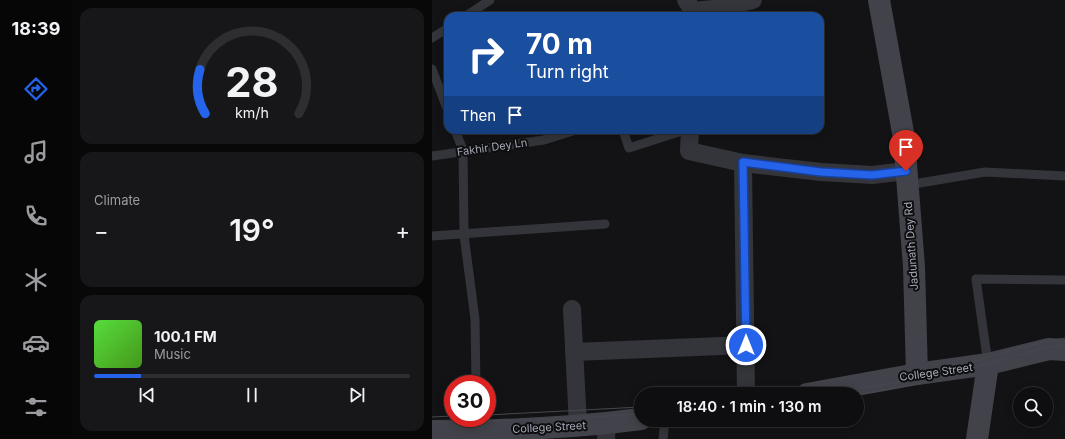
<!DOCTYPE html>
<meta charset="utf-8">
<style>
:root{--surface:#0e0e10;--page:#171719;--text:#f1f3f6;--muted:#9b9c9f;--line:#2e2e30;--accent:#2563eb}
body{margin:0;font-family:Inter,sans-serif;background:var(--page);color:var(--text);height:100vh;display:flex;flex-direction:column;font-size:15px;white-space:nowrap}
*{box-sizing:border-box;margin:0}
p{font-size:13px;color:var(--muted)}
.icon{flex:none;width:22px;height:22px;fill:none;stroke:currentColor;stroke-width:2;stroke-linecap:round;stroke-linejoin:round}
.map{position:relative;flex:1;overflow:hidden}
.panel{display:flex;flex-direction:column;gap:8px;padding:8px;background:#080809;width:360px}
.panel>*{flex:none}
.hud{position:absolute;left:12px;top:12px;width:380px;height:122px;border-radius:12px;box-shadow:0 2px 10px #0003,0 0 0 1px var(--line);background:#1a4fa0;color:#fff;overflow:hidden}
.buttons{position:absolute;left:581px;top:387px;display:grid;gap:8px}
.buttons a{display:grid;place-items:center;width:40px;height:40px;border-radius:50%;background:var(--surface);box-shadow:0 2px 10px #0003,0 0 0 1px var(--line);font-size:20px}
.speed{position:absolute;left:12px;top:375px;display:flex;gap:8px;font-size:20px;font-weight:700;text-align:center}
.speed>*{display:grid;place-content:center;width:52px;height:52px;border-radius:50%;background:var(--surface);box-shadow:0 2px 10px #0003,0 0 0 1px var(--line);line-height:1}
.speed .limit{border:6px solid #d22;background:#fff;color:#111}
.pin{position:absolute;display:grid;place-items:center;width:34px;height:34px;color:#fff;margin:-41px -17px;border-radius:50% 50% 50% 0;rotate:-45deg;box-shadow:0 0 4px #0007}
.pin .icon{rotate:45deg}
.me{position:absolute;width:44px;margin:-22px;rotate:0deg;stroke-linejoin:round;filter:drop-shadow(0 0 3px #0008)}
.turn{display:flex;align-items:center;gap:14px;height:84px;padding:0 16px;font-size:18px}
.turn .icon{width:52px;height:52px;stroke-width:2.5}
.turn b{display:block;font-size:28px;line-height:34px}
.then{display:flex;align-items:center;height:38px;padding:0 16px;background:#0003;gap:8px;font-size:15px}
.big{font-size:30px;font-weight:600;line-height:1.1}
.panel .tile{flex:1;display:flex;flex-direction:column;justify-content:center;gap:6px;min-width:0;padding:0 14px;border-radius:12px;background:var(--page)}
.panel .dial{align-items:center;gap:0}
.dial svg{height:104px;overflow:visible;fill:none;stroke:var(--line);stroke-width:7;stroke-linecap:round;text-anchor:middle}
.dial text{fill:var(--text);stroke:none}
.song{display:flex;align-items:center;gap:12px}
.cover{width:48px;height:48px;border-radius:6px;background:linear-gradient(135deg,hsl(110 70% 55%),hsl(100 70% 35%))}
.played{height:4px;border-radius:2px;background:linear-gradient(90deg,var(--accent) 15%,var(--line) 15%)}
.keys{display:flex;justify-content:space-around;direction:ltr}
.heat{display:flex;justify-content:space-between;align-items:center;font-size:22px;direction:ltr}
.trip{position:absolute;left:202px;top:387px;width:230px;height:40px;border-radius:20px;background:var(--surface);box-shadow:0 2px 10px #0003,0 0 0 1px var(--line);font-weight:600;line-height:40px;text-align:center}
main{display:flex;flex:1;min-height:0}
.tabs{display:flex;flex-direction:column;width:72px;justify-content:space-around;align-items:center;background:#060606;color:var(--muted)}
.tabs .icon{width:28px;height:28px}
.tabs .selected{color:var(--accent)}
.tabs b{font-size:18px;color:var(--text)}
.map>svg:first-child{display:block}
.lines{fill:none;stroke-linecap:round;stroke-linejoin:round}
.lane{stroke:#34353a;stroke-width:9}
.street{stroke:#34353a;stroke-width:18}
.secondary{stroke:#42434a;stroke-width:22}
.tram{stroke:#47484f;stroke-width:1}
.route-casing{stroke:#184099;stroke-width:10}
.route{stroke:#2563eb;stroke-width:7}
.labels{text-anchor:middle;stroke-width:4;stroke-linejoin:round;paint-order:stroke}
.street-label{font-size:11px;fill:#a5a9b5;stroke:#0e0e10}
</style>
<main>
<nav class="tabs">
<b>18:39</b>
<svg class="icon selected" aria-label="directions" viewBox="0 0 24 24"><path d="M12 3l9 9-9 9-9-9zM9 14v-3h6M13 9l2 2-2 2"/></svg>
<svg class="icon" aria-label="music" viewBox="0 0 24 24"><path d="M9 18V5l10-2v13"/><circle cx="6" cy="18" r="3"/><circle cx="16" cy="16" r="3"/></svg>
<svg class="icon" aria-label="phone" viewBox="0 0 24 24"><path d="M5 4h4l2 5-3 2q2 4 5 5l2-3 5 2v4C11 20 4 13 5 4z"/></svg>
<svg class="icon" aria-label="climate" viewBox="0 0 24 24"><path d="M12 3v18M4 7l16 10M4 17L20 7"/></svg>
<svg class="icon" aria-label="car" viewBox="0 0 24 24"><path d="M5 17H2v-5l4-1 3-4h7l3 4 3 1v5h-3M9 17h6M6 11h13"/><circle cx="7" cy="17" r="2"/><circle cx="17" cy="17" r="2"/></svg>
<svg class="icon" aria-label="filters" viewBox="0 0 24 24"><path d="M4 7h16M4 17h16"/><circle cx="9" cy="7" r="2"/><circle cx="15" cy="17" r="2"/></svg>
</nav>
<section class="panel">
<div class="tile dial"><svg viewBox="0 0 100 80">
<path d="M14 69A42 42 0 1 1 86 69"/>
<path d="M14 69A42 42 0 0 1 10 35" stroke="#2563eb"/>
<text x="50" y="56" font-size="32" font-weight="700">28</text>
<text x="50" y="72" font-size="11">km/h</text>
</svg></div>
<div class="tile"><p>Climate</p>
<div class="heat"><a>−</a><b class="big">19°</b><a>+</a></div>
</div>
<div class="tile">
<div class="song"><i class="cover"></i><div><b>100.1 FM</b><p>Music</p></div></div>
<div class="played"></div>
<div class="keys"><svg class="icon" aria-label="previous" viewBox="0 0 24 24"><path d="M18 5L8 12l10 7zM5 5v14"/></svg><svg class="icon" aria-label="pause" viewBox="0 0 24 24"><path d="M8 5v14M16 5v14"/></svg><svg class="icon" aria-label="next" viewBox="0 0 24 24"><path d="M6 5l10 7-10 7zM19 5v14"/></svg></div>
</div>
</section>
<div class="map">
<svg width="633" height="439" viewBox="0 0 633 439">
<rect width="100%" height="100%" fill="#131315"/>
<g class="lines">
<path class="lane" d="M34 16 58 0
M0 38 16 28
M0 69 16 111
M23 130 31 150 32 235 43 319 44 384
M191 130 197 148 253 130
M0 156 112 140 144 130
M476 185 553 172 633 176
M0 236 173 224
M556 364 544 279 633 280
M231 439 233 420"/>
<path class="street" d="M254 0 261 11 281 9 321 0
M258 130 257 151 311 163 389 172 440 175 474 171
M311 163 314 394
M140 309 146 425
M142 352 314 345
M174 439 175 423"/>
<path class="secondary" d="M447 0 472 138 482 267 485 374
M375 394 485 374 556 364 617 349 633 350
M0 431C70 431 140 428 209 419
M545 439 556 364"/>
<path class="tram" d="M372 394C409 390 445 387 481 379 532 367 581 346 633 338
M425 395 481 385 612 348 633 345
M55 415 209 407
M0 417 21 416
M0 423 127 419 209 414"/>
</g>
<g class="lines">
<defs>
<path id="route" d="M314 345 311 162 389 172 440 175 474 171"/>
</defs>
<use href="#route" class="route-casing"/>
<use href="#route" class="route"/>
</g>
<g class="labels">
<g class="street-label">
<text transform="translate(60 147) rotate(-8)" y="4">Fakhir Dey Ln</text>
<text transform="translate(479 246) rotate(-94)" y="4">Jadunath Dey Rd</text>
<text transform="translate(504 372) rotate(-8)" y="4">College Street</text>
<text transform="translate(117 427) rotate(-3)" y="4">College Street</text>
</g>
</g>
</svg>
<div class="buttons">
<a><svg class="icon" aria-label="search" viewBox="0 0 24 24"><circle cx="10" cy="10" r="6"/><path d="M15 15l6 6"/></svg></a>
</div>
<div class="speed"><div class="limit">30</div></div>
<div class="pin" style="left:474px;top:171px;background:#d93025"><svg class="icon" aria-label="arrive" viewBox="0 0 24 24"><path d="M6 21V4h12l-3 4 3 4H6"/></svg></div>
<svg class="me" style="left:314px;top:345px" viewBox="-20 -20 40 40"><circle r="17" fill="#2563eb" stroke="#fff" stroke-width="3"/><path d="M0-11L8 9 0 5-8 9z" fill="#fff"/></svg>
<div class="trip">18:40 · 1 min · 130 m</div>
<div class="hud">
<div class="turn"><svg class="icon" aria-label="right" viewBox="0 0 24 24"><path d="M7 20v-9h11M14 6l5 5-5 5"/></svg><div><b>70 m</b>Turn right</div></div>
<div class="then">Then<svg class="icon" aria-label="arrive" viewBox="0 0 24 24"><path d="M6 21V4h12l-3 4 3 4H6"/></svg></div>
</div>
</div>
</main>
